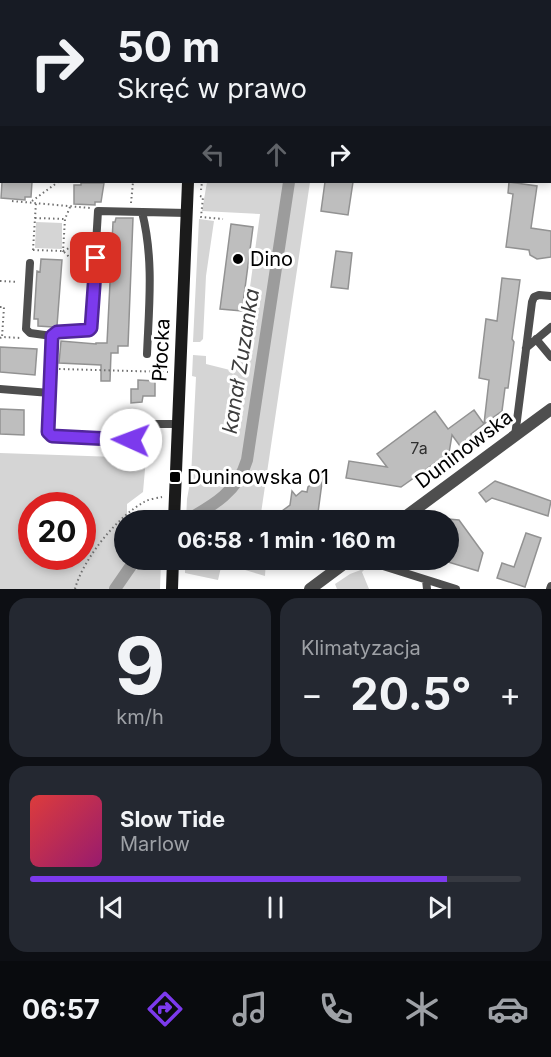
<!DOCTYPE html>
<html lang="pl">
<meta charset="utf-8">
<style>
:root{--surface:#171b24;--page:#242831;--text:#f1f3f6;--muted:#9ea1a6;--line:#363941;--accent:#7c3aed}
body{margin:0;font-family:Inter,sans-serif;background:var(--page);color:var(--text);height:100vh;display:flex;flex-direction:column;font-size:22px;white-space:nowrap}
*{box-sizing:border-box;margin:0}
p{font-size:20px;color:var(--muted)}
.icon{flex:none;width:33px;height:33px;fill:none;stroke:currentColor;stroke-width:2;stroke-linecap:round;stroke-linejoin:round}
.map{position:relative;height:589px;overflow:hidden}
.side{display:flex;flex-direction:column;gap:9px;padding:9px;background:#0d0f14;flex:1}
.side>*{flex:none}
.banner{position:absolute;left:0px;top:0px;width:552px;height:183px;box-shadow:0 3px 9px #0003;background:#171b24;color:var(--text);overflow:hidden}
.speed{position:absolute;left:18px;top:492px;display:flex;gap:12px;font-size:30px;font-weight:700;text-align:center}
.speed>*{display:grid;place-content:center;width:78px;height:78px;border-radius:50%;background:var(--surface);box-shadow:0 3px 9px #0003;line-height:1}
.speed .limit{border:9px solid #d22;background:#fff;color:#111}
.pin{position:absolute;display:grid;place-items:center;width:51px;height:51px;color:#fff;margin:-26px;border-radius:12px;box-shadow:0 3px 9px #0006}
.me{position:absolute;width:66px;margin:-33px;rotate:272deg;stroke-linejoin:round;filter:drop-shadow(0 0 4px #0008)}
.turn{display:flex;align-items:center;gap:21px;height:126px;padding:0 18px;font-size:27px}
.turn .icon{width:78px;height:78px;stroke-width:2.5}
.turn b{display:block;font-size:42px;line-height:51px}
.lanes{display:flex;align-items:center;height:57px;padding:0 18px;background:#0003;justify-content:center;gap:30px;direction:ltr}
.lanes .off{opacity:.35}
.big{font-size:45px;font-weight:700;line-height:1.1}
.side .card{flex:1;display:flex;flex-direction:column;justify-content:center;gap:9px;min-width:0;padding:0 21px;border-radius:18px;background:var(--page)}
.side .dial{align-items:center;gap:0}
.dial b{font-size:78px;line-height:1}
.song{display:flex;align-items:center;gap:18px}
.cover{width:72px;height:72px;border-radius:9px;background:linear-gradient(135deg,hsl(0 70% 55%),hsl(320 70% 35%))}
.played{height:6px;border-radius:3px;background:linear-gradient(90deg,var(--accent) 85%,var(--line) 85%)}
.keys{display:flex;justify-content:space-around;direction:ltr}
.heat{display:flex;justify-content:space-between;align-items:center;font-size:33px;direction:ltr}
.side .tiles{flex:1;display:grid;gap:9px;grid-template-columns:1fr 1fr}
.card:last-child{grid-column:span 2}
.trip{position:absolute;left:114px;top:510px;width:345px;height:60px;border-radius:30px;background:var(--surface);box-shadow:0 3px 9px #0003;font-weight:700;line-height:60px;text-align:center}
.tab-bar{display:flex;height:96px;justify-content:space-around;align-items:center;background:#090b0e;color:var(--muted)}
.tab-bar .icon{width:42px;height:42px}
.tab-bar .current{color:var(--accent)}
.tab-bar b{font-size:27px;color:var(--text)}
.map>svg:first-child{display:block}
.green{fill:#d5d5d5;fill-rule:evenodd}
.lines{fill:none;stroke-linecap:round;stroke-linejoin:round}
.canal{stroke:#9c9c9c;stroke-width:12}
.building{fill:#bebebe;stroke:#929292;stroke-width:1.5}
.path{stroke:#707070;stroke-width:2;stroke-dasharray:1.5 3;stroke-linecap:butt}
.lane{stroke:#4e4e4e;stroke-width:8}
.street{stroke:#4e4e4e;stroke-width:12}
.secondary{stroke:#1b1b1b;stroke-width:12}
.route-casing{stroke:#51269a;stroke-width:15}
.route{stroke:#7c3aed;stroke-width:10}
.poi-dot{fill:#000;stroke:#fff;stroke-width:2}
.labels{text-anchor:middle;stroke-width:6;stroke-linejoin:round;paint-order:stroke}
.number-label{font-size:16px;fill:#303030}
.poi-label{font-size:20px;fill:#000;stroke:#fff;text-anchor:start}
.street-label{font-size:20px;fill:#000;stroke:#fff}
.water-label{font-size:21px;font-style:italic;fill:#3d3d3d;stroke:#fff}
</style>
<div class="map">
<svg width="551" height="589" viewBox="0 0 551 589">
<rect width="100%" height="100%" fill="#fff"/>
<path class="green" d="M207 182H310L260 520H186L187 499 191 477 196 377 192 376 193 355 206 356V364L234 371 235 361 240 360 260 214 202 211Z
M199 219 214 221 206 276 203 339 200 342H193Z
M36 222 62 223V249L35 248Z
M0 453 146 458 143 492 127 504V520H124V560H161L160 589H0ZM32 506H82V556H32Z
M185 560H266L265 576 222 563 218 580 185 573Z
M366 568 362 572 369 589H337L335 584 350 574Z"/>
<g class="lines">
<path class="canal" d="M316 2V0
M187 520C214 505 238 491 247 460L289 182
M115 589 135 560"/>
</g>
<path class="building" d="M2 182H32L31 197H25V200L1 198Z
M325 182H353L348 215 321 211Z
M509 182 537 186 531 228 551 231V257L537 259 530 255 529 250 506 247 513 194 508 193Z
M81 183H104L101 202H95V205L74 204V185H81Z
M116 218H133L128 346H118V353H111L110 381H101V365L59 363 61 341 96 344V343H107L113 222H115Z
M231 224 253 227 242 311 220 309Z
M336 251 352 253 348 289 331 287Z
M41 259 62 260 57 326 53 327 38 326V319H34L37 271 40 272Z
M502 278 520 280 512 339 514 342 508 388H505L502 411 484 424 489 380 479 378 486 319 497 321Z
M0 347 37 349 35 375 0 372Z
M138 380 155 381V396H143L142 402 131 403V389H138Z
M0 409 24 410V435L0 434Z
M474 410 484 424 471 434 473 436 460 446 452 435 449 453 401 487 346 478 349 461 387 467 377 454 435 411 448 429Z
M145 436 153 437V450L141 449 142 438Z
M323 475 317 520 274 517 290 505 292 491 296 496 302 491 307 492 308 487Z
M495 481 551 501 548 516 492 498 486 502 479 493Z
M448 519 459 520 483 553 478 571 448 562Z
M526 533 541 538 525 587 497 578 502 563 514 567Z"/>
<g class="lines">
<path class="path" d="M0 35 2 32
M0 152H2
M0 158 2 159
M0 167H2
M0 175 2 173
M201 190 202 182
M200 196 203 197 201 217 223 219
M12 201 90 208
M32 201 58 182
M131 203 133 182
M70 207 65 219 63 251 86 240
M35 218 65 219
M33 250 63 251 85 272
M33 250 36 202
M0 281 18 282
M0 307H4L2 337
M0 338 2 337 21 338
M59 369 168 372
M75 589C83 559 117 517 144 502 149 499 157 498 162 497"/>
<path class="lane" d="M151 0 196 2
M479 0V2
M63 2V0
M0 48 2 50
M0 75H2
M0 96 2 95
M550 157 551 158
M142 212C154 259 149 306 147 354
M30 263 26 329 30 333 52 336
M536 339 551 357
M526 348 551 327
M0 389 50 393
M177 424H154L147 427 131 439 52 437 48 432 52 336 57 332 89 330 91 328 98 211 187 213
M515 436 532 302 534 297 539 295 551 296
M364 560 456 589
M426 580 427 589
M550 589 551 586"/>
<path class="street" d="M401 520 551 409
M310 589 349 560"/>
<path class="secondary" d="M197 2V0
M174 520 188 182
M172 589 173 560"/>
</g>
<g class="lines">
<defs>
<path id="route" d="M96 258 91 328 89 330 57 332 52 336 48 432 52 436 131 440"/>
</defs>
<use href="#route" class="route-casing"/>
<use href="#route" class="route"/>
</g>
<g class="poi-dot">
<circle cx="238" cy="259" r="6"/>
<rect x="169" y="471" width="12" height="12" rx="3"/>
</g>
<g class="labels">
<g class="number-label">
<text x="419" y="454">7a</text>
</g>
<g class="poi-label">
<text x="250" y="266">Dino</text>
<text x="187" y="484">Duninowska 01</text>
</g>
<g class="street-label">
<text transform="translate(161 350) rotate(-87)" y="7">Płocka</text>
<text transform="translate(464 449) rotate(-37)" y="7">Duninowska</text>
</g>
<g class="water-label">
<text transform="translate(241 361) rotate(-81)" y="7">kanał Zuzanka</text>
</g>
</g>
</svg>
<div class="speed"><div class="limit">20</div></div>
<div class="pin" style="left:96px;top:258px;background:#d93025"><svg class="icon" aria-label="arrive" viewBox="0 0 24 24"><path d="M6 21V4h12l-3 4 3 4H6"/></svg></div>
<svg class="me" style="left:131px;top:440px" viewBox="-20 -20 40 40"><circle r="19" fill="#fff"/><path d="M0-13L10 11 0 6-10 11z" fill="#7c3aed"/></svg>
<div class="trip">06:58 · 1 min · 160 m</div>
<div class="banner">
<div class="turn"><svg class="icon" aria-label="right" viewBox="0 0 24 24"><path d="M7 20v-9h11M14 6l5 5-5 5"/></svg><div><b>50 m</b>Skręć w prawo</div></div>
<div class="lanes"><svg class="icon off" aria-label="left" viewBox="0 0 24 24"><path d="M17 20v-9H6M10 6l-5 5 5 5"/></svg><svg class="icon off" aria-label="ahead" viewBox="0 0 24 24"><path d="M12 20V5M6 11l6-6 6 6"/></svg><svg class="icon" aria-label="right" viewBox="0 0 24 24"><path d="M7 20v-9h11M14 6l5 5-5 5"/></svg></div>
</div>
</div>
<section class="side">
<div class="tiles">
<div class="card dial"><b>9</b><p>km/h</p></div>
<div class="card"><p>Klimatyzacja</p>
<div class="heat"><a>−</a><b class="big">20.5°</b><a>+</a></div>
</div>
<div class="card">
<div class="song"><i class="cover"></i><div><b>Slow Tide</b><p>Marlow</p></div></div>
<div class="played"></div>
<div class="keys"><svg class="icon" aria-label="previous" viewBox="0 0 24 24"><path d="M18 5L8 12l10 7zM5 5v14"/></svg><svg class="icon" aria-label="pause" viewBox="0 0 24 24"><path d="M8 5v14M16 5v14"/></svg><svg class="icon" aria-label="next" viewBox="0 0 24 24"><path d="M6 5l10 7-10 7zM19 5v14"/></svg></div>
</div>
</div>
</section>
<nav class="tab-bar">
<b>06:57</b>
<svg class="icon current" aria-label="directions" viewBox="0 0 24 24"><path d="M12 3l9 9-9 9-9-9zM9 14v-3h6M13 9l2 2-2 2"/></svg>
<svg class="icon" aria-label="music" viewBox="0 0 24 24"><path d="M9 18V5l10-2v13"/><circle cx="6" cy="18" r="3"/><circle cx="16" cy="16" r="3"/></svg>
<svg class="icon" aria-label="phone" viewBox="0 0 24 24"><path d="M5 4h4l2 5-3 2q2 4 5 5l2-3 5 2v4C11 20 4 13 5 4z"/></svg>
<svg class="icon" aria-label="climate" viewBox="0 0 24 24"><path d="M12 3v18M4 7l16 10M4 17L20 7"/></svg>
<svg class="icon" aria-label="car" viewBox="0 0 24 24"><path d="M5 17H2v-5l4-1 3-4h7l3 4 3 1v5h-3M9 17h6M6 11h13"/><circle cx="7" cy="17" r="2"/><circle cx="17" cy="17" r="2"/></svg>
</nav>
